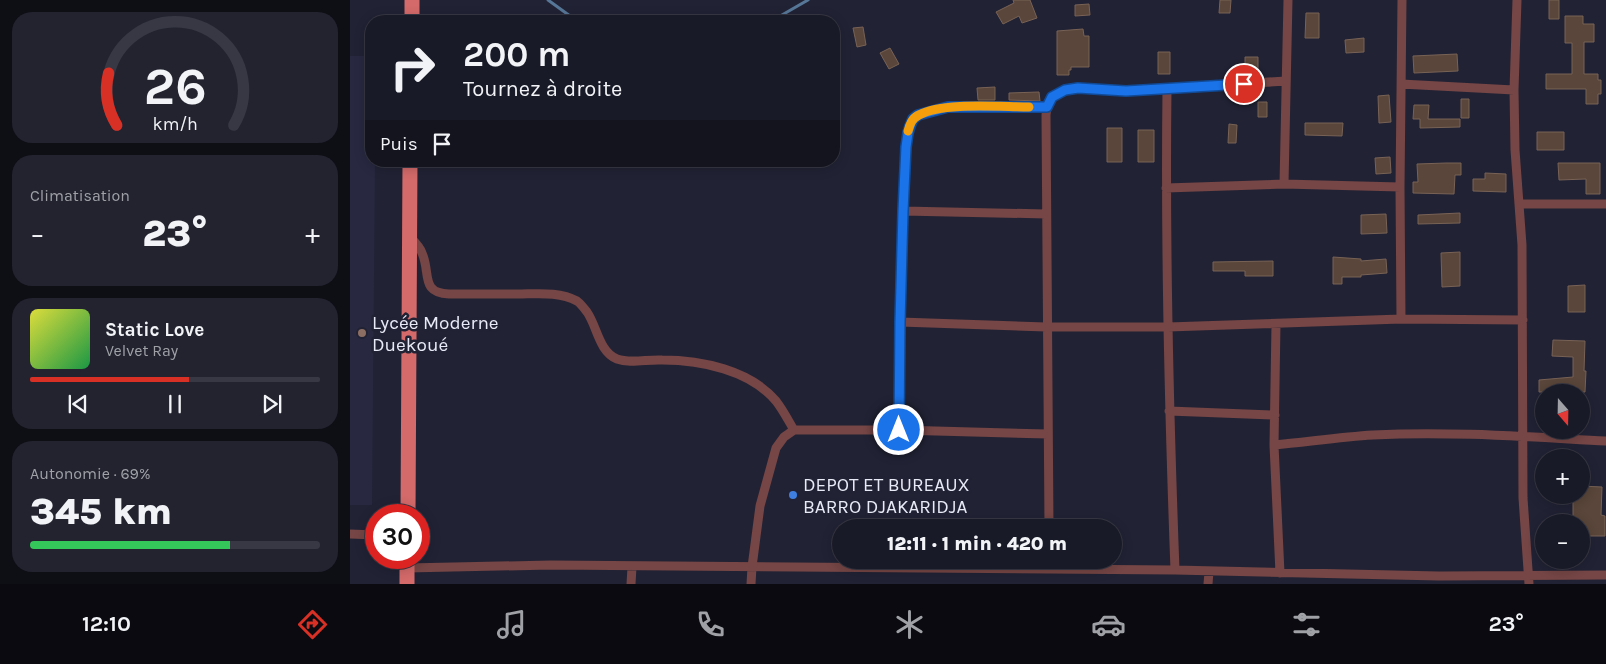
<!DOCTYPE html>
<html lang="fr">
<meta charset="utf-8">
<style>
:root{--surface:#191a27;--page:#22232f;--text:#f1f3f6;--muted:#9fa1a7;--line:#373844;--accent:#d93025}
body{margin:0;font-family:Karla,sans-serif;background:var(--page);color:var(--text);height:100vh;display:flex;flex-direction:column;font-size:19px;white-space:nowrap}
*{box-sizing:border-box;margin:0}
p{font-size:16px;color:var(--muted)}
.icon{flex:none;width:28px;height:28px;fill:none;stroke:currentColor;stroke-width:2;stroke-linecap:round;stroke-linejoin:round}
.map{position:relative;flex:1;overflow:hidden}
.side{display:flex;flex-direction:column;gap:12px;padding:12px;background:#0e0e15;width:350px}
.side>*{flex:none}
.banner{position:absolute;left:15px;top:15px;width:475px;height:152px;border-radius:20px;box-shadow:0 2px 12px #0003,0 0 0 1px var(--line);background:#191a27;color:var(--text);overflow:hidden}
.needle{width:32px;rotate:160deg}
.fabs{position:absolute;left:1185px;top:384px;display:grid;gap:10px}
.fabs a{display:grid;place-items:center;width:55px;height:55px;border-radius:50%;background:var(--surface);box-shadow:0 2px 12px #0003,0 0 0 1px var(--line);font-size:25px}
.speed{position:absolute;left:15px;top:504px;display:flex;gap:10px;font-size:25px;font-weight:700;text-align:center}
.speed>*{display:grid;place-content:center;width:65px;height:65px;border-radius:50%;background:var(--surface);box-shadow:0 2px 12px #0003,0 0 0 1px var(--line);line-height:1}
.speed .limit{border:8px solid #d22;background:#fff;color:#111}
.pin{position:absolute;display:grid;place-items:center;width:42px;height:42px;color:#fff;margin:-21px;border:2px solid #fff;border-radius:50%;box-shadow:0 1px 5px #0007}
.me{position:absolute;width:55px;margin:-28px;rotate:0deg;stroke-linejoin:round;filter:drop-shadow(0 0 4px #0008)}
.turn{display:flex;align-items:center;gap:18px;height:105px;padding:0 15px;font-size:22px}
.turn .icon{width:65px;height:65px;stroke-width:2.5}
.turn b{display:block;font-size:35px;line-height:42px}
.then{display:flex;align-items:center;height:48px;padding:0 15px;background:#0003;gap:10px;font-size:19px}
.big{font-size:38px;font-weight:800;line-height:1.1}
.side .card{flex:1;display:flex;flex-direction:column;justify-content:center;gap:8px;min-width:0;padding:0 18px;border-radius:20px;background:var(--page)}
.side .dial{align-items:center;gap:0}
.dial svg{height:130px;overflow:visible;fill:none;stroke:var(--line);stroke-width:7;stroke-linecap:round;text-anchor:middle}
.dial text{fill:var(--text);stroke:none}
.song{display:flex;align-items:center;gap:15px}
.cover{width:60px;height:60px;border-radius:8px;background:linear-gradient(135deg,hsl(60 70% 55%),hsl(140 70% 35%))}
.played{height:5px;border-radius:2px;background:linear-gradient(90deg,var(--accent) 55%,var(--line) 55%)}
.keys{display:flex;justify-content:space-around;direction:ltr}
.heat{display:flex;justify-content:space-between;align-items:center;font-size:28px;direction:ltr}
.charge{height:8px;border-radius:4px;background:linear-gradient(90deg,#34c759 69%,var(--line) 0)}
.trip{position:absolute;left:482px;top:519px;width:290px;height:50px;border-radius:25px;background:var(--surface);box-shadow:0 2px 12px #0003,0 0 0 1px var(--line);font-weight:800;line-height:50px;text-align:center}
.dock{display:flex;height:80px;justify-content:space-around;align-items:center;background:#0a0a10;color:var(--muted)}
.dock .icon{width:35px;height:35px}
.dock .active{color:var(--accent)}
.dock b{font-size:22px;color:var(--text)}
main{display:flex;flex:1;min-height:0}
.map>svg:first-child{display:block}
.built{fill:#282941}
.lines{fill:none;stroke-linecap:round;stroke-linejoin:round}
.stream{stroke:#577798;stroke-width:3}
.building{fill:#5a463a;stroke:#786256}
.minor{stroke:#754645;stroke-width:9}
.trunk{stroke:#d46a6a;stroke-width:15}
.route-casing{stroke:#114b97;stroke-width:12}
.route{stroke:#1a73e8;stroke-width:9}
.slow{stroke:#f59e0b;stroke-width:9}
.education-dot{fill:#8d6e63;stroke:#212234;stroke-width:2}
.shop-dot{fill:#3f7fe0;stroke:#212234;stroke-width:2}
.labels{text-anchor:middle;stroke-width:5;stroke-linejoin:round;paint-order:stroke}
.poi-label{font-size:19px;fill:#e9eaf7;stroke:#212234;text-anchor:start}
</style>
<main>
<section class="side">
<div class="card dial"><svg viewBox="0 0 100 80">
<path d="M14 69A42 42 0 1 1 86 69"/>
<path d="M14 69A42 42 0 0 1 9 37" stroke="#d93025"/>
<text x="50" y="56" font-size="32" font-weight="700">26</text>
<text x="50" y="72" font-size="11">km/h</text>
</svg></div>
<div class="card"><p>Climatisation</p>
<div class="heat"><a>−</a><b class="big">23°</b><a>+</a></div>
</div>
<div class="card">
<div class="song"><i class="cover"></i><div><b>Static Love</b><p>Velvet Ray</p></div></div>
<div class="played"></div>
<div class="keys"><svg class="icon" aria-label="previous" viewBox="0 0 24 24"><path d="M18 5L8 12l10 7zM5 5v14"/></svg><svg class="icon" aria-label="pause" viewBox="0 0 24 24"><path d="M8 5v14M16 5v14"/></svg><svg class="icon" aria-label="next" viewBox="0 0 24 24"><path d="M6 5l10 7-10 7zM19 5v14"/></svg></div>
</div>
<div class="card"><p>Autonomie · 69%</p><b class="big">345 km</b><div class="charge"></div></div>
</section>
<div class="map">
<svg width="1256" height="584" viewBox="0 0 1256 584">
<rect width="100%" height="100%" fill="#212234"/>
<path class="built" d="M0 56H21V161H25L22 505H0Z"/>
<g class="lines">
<path class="stream" d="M198 0 227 21
M418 21 425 19 458 0"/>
</g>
<path class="building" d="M663 0H680L687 18 672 23 669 16 653 24 646 12 664 3Z
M870 0H881L880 13H869Z
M1199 0H1209V19H1199Z
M739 4 740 15 725 16V5Z
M956 13H969V38H955Z
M1215 16H1233V24H1244V42H1234V74H1248V80H1251V94H1248V104H1236V89H1196V74H1222V43H1215Z
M513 27 516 45 507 47 503 28Z
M733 29 734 36H739V67H721V70H719V75H707V31Z
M1014 38V52L996 53 995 40Z
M540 48 549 64 539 69 530 53Z
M808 52H820V74H808Z
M1107 54 1108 71 1064 73 1063 56Z
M895 57H908V75H895Z
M645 87V100H628L627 88Z
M689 92 690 101 659 100V93Z
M1039 95 1041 122 1029 123 1028 96Z
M1111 99H1119V118H1111Z
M908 102H917V117H908Z
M1064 105H1079L1078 119H1110V127L1070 128V119H1063Z
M955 123H993L992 136 955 135Z
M879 124 887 125 886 143H878Z
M757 128H772V162H757Z
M788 130H804V162H788Z
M1187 132H1214V150H1187Z
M1040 157 1041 173 1026 174 1025 158Z
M1096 163H1111V175H1105L1104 194 1063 193V182H1068L1067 164Z
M1208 163H1250V194H1236V179L1209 180Z
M1135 173 1156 174V192L1123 191V179H1135Z
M1110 213V223L1068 224V215Z
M1036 214 1037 233 1011 234V215Z
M1110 252V286L1092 287 1091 253Z
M983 257 1011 259V261L1036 259 1037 273 1011 275V277H992V284H983Z
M923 261V276H895V271H863V262Z
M1235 285V312H1218V286Z
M1203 340 1235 341 1234 371H1236L1235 392H1189V380L1223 377V357L1202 356Z
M1231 486 1252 487 1251 515 1255 516V536H1231V522H1223V495H1231Z"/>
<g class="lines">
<path class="minor" d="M1167 0 1164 90 1165 150 1172 245 1173 498 1179 584
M1051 84 1164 90
M817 89C815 249 819 410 825 570
M934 184 938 0
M816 188 934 184 1050 187
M1169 204H1256
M553 211 696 214
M60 237C65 242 70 247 72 253 81 273 70 293 99 294 122 294 145 294 167 294 186 294 209 291 227 301 231 304 234 308 237 312 247 326 249 352 267 359 280 364 298 359 312 360 351 360 400 370 426 401 433 410 438 420 444 430
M1051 319 1050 187 1052 0
M550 322 696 327H818L1051 319 1173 320
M926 324 924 445 930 573
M819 411 925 415
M549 430C550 363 551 296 553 229 553 208 554 188 555 168 556 157 555 145 557 134 559 128 561 121 566 117 585 102 670 107 697 107
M924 445C957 442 990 437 1023 435 1101 431 1179 437 1256 441
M699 528 696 115 697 107 702 97 715 90 728 88 776 91 936 81
M0 534 26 535
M57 568 201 565 825 570 1089 576 1256 575
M281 584 282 567
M401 584 402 567 410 506 426 448 434 437 444 430H549L698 434
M858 584 859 572"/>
<path class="trunk" d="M62 21V0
M58 515 60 161
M57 584V558"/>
</g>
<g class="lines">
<defs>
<path id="route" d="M549 430 550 322 553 211 556 147 558 133 560 126 563 119 568 115 598 107H697L702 97 715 90 728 88 776 91 894 84"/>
</defs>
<use href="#route" class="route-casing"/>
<use href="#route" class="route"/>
<path class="slow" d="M558 131C560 124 562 118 569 115 593 102 650 107 679 107"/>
</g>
<circle class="education-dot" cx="12" cy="333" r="5"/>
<circle class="shop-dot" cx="443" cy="495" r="5"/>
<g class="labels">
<g class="poi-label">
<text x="22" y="329">Lycée Moderne<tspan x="22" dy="22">Duekoué</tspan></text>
<text x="453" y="491">DEPOT ET BUREAUX<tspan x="453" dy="22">BARRO DJAKARIDJA</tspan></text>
</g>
</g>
</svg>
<div class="fabs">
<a><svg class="needle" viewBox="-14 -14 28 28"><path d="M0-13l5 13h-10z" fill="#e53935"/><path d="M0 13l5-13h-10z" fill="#9fa1a7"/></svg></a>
<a>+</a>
<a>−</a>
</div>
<div class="speed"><div class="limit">30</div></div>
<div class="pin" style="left:894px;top:84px;background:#d93025"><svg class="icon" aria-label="arrive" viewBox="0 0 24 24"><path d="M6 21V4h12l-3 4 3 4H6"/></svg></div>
<svg class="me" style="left:549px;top:430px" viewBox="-20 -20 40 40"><circle r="17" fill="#1a73e8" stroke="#fff" stroke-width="3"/><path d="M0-11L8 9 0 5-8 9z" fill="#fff"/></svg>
<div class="trip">12:11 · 1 min · 420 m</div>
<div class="banner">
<div class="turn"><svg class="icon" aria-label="right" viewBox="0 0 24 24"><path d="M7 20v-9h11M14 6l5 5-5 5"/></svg><div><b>200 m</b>Tournez à droite</div></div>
<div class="then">Puis<svg class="icon" aria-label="arrive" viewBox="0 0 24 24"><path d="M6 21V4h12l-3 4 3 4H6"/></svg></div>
</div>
</div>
</main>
<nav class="dock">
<b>12:10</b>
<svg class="icon active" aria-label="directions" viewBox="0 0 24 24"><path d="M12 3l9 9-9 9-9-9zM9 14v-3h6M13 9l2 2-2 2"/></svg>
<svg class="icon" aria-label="music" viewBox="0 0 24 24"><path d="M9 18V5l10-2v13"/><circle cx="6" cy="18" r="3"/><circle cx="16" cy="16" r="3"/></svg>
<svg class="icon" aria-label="phone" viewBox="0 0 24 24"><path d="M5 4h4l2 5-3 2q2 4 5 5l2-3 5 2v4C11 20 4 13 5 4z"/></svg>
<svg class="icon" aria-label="climate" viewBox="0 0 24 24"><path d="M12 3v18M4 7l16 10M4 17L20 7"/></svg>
<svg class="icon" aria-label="car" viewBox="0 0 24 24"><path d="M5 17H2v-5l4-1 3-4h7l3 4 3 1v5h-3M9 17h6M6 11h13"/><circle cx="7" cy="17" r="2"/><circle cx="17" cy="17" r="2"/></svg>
<svg class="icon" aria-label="filters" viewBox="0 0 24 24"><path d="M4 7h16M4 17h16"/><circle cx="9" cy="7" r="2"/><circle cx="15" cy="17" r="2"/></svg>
<b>23°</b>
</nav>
